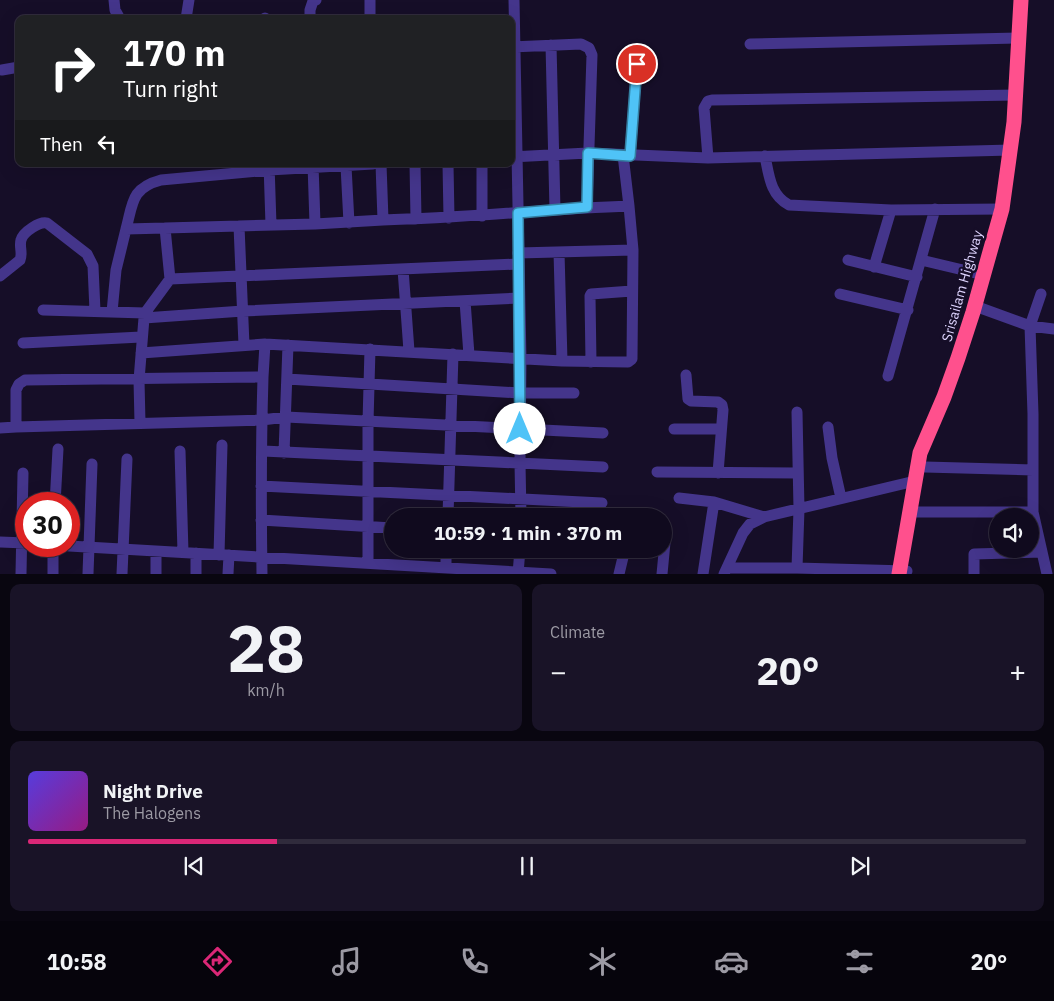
<!DOCTYPE html>
<meta charset="utf-8">
<style>
:root{--surface:#100a1e;--page:#191327;--text:#f1f3f6;--muted:#9c9aa4;--line:#302b3c;--accent:#db2777}
body{margin:0;font-family:"IBM Plex Sans",sans-serif;background:var(--page);color:var(--text);height:100vh;display:flex;flex-direction:column;font-size:19px;white-space:nowrap}
*{box-sizing:border-box;margin:0}
p{font-size:16px;color:var(--muted)}
.icon{flex:none;width:28px;height:28px;fill:none;stroke:currentColor;stroke-width:2;stroke-linecap:round;stroke-linejoin:round}
.map{position:relative;height:574px;overflow:hidden}
.panel{display:flex;flex-direction:column;gap:10px;padding:10px;background:#090610;flex:1}
.panel>*{flex:none}
.top-card{position:absolute;left:15px;top:15px;width:500px;height:152px;border-radius:10px;box-shadow:0 5px 20px #0002,0 0 0 1px var(--line);background:#202124;color:#fff;overflow:hidden}
.controls{position:absolute;left:989px;top:508px;display:grid;gap:10px}
.controls a{display:grid;place-items:center;width:50px;height:50px;border-radius:50%;background:var(--surface);box-shadow:0 5px 20px #0002,0 0 0 1px var(--line);font-size:25px}
.speed{position:absolute;left:15px;top:492px;display:flex;gap:10px;font-size:25px;font-weight:700;text-align:center}
.speed>*{display:grid;place-content:center;width:65px;height:65px;border-radius:50%;background:var(--surface);box-shadow:0 5px 20px #0002,0 0 0 1px var(--line);line-height:1}
.speed .limit{border:8px solid #d22;background:#fff;color:#111}
.pin{position:absolute;display:grid;place-items:center;width:42px;height:42px;color:#fff;margin:-21px;border:2px solid #fff;border-radius:50%;box-shadow:0 1px 5px #0007}
.me{position:absolute;width:55px;margin:-28px;rotate:0deg;stroke-linejoin:round;filter:drop-shadow(0 0 4px #0008)}
.turn{display:flex;align-items:center;gap:18px;height:105px;padding:0 25px;font-size:22px}
.turn .icon{width:65px;height:65px;stroke-width:2.5}
.turn b{display:block;font-size:35px;line-height:42px}
.then{display:flex;align-items:center;height:48px;padding:0 25px;background:#0003;gap:10px;font-size:19px}
.big{font-size:38px;font-weight:800;line-height:1.1}
.panel .widget{flex:1;display:flex;flex-direction:column;justify-content:center;gap:8px;min-width:0;padding:0 18px;border-radius:10px;background:var(--page)}
.panel .dial{align-items:center;gap:0}
.dial b{font-size:65px;line-height:1}
.song{display:flex;align-items:center;gap:15px}
.cover{width:60px;height:60px;border-radius:8px;background:linear-gradient(135deg,hsl(250 70% 55%),hsl(310 70% 35%))}
.played{height:5px;border-radius:2px;background:linear-gradient(90deg,var(--accent) 25%,var(--line) 25%)}
.keys{display:flex;justify-content:space-around;direction:ltr}
.heat{display:flex;justify-content:space-between;align-items:center;font-size:28px;direction:ltr}
.panel .tiles{flex:1;display:grid;gap:10px;grid-template-columns:1fr 1fr}
.widget:last-child{grid-column:span 2}
.trip{position:absolute;left:384px;top:508px;width:288px;height:50px;border-radius:25px;background:var(--surface);box-shadow:0 5px 20px #0002,0 0 0 1px var(--line);font-weight:800;line-height:50px;text-align:center}
.tabs{display:flex;height:80px;justify-content:space-around;align-items:center;background:#06040c;color:var(--muted)}
.tabs .icon{width:35px;height:35px}
.tabs .active{color:var(--accent)}
.tabs b{font-size:22px;color:var(--text)}
.map>svg:first-child{display:block}
.lines{fill:none;stroke-linecap:round;stroke-linejoin:round}
.minor{stroke:#44358b;stroke-width:11}
.highway{stroke:#ff508d;stroke-width:15}
.route-casing{stroke:#337fa1;stroke-width:12}
.route{stroke:#4fc3f7;stroke-width:9}
.labels{text-anchor:middle;stroke-width:5;stroke-linejoin:round;paint-order:stroke}
.street-label{font-size:14px;fill:#dfd5ff;stroke:#160e28}
</style>
<div class="map">
<svg width="1054" height="574" viewBox="0 0 1054 574">
<rect width="100%" height="100%" fill="#160e28"/>
<g class="lines">
<path class="minor" d="M114 0 115 10 120 19
M370 0V19
M514 0 521 359 520 463 521 516
M265 18V19
M186 19 189 0
M310 19V10L313 1 316 0
M750 44 1018 38
M551 45 555 210
M511 47 581 44 589 48 592 55 587 207
M2 70 19 67
M630 156 637 64
M765 156C769 175 770 195 789 205L891 210 1002 209
M511 157 588 153 708 158 1011 150
M708 158 704 108 708 101 712 100 1016 95
M269 164 271 225
M313 164 315 224
M381 164 383 220C465 218 547 209 629 206L623 155
M415 164 416 219
M448 164 449 218
M482 164V216
M346 166 349 223
M165 228 239 226
M518 253 633 250
M848 260 917 277
M921 260 984 275
M874 267 891 210
M403 269 409 351
M0 276 20 260C23 253 19 247 21 240 23 232 40 221 47 223L87 254 93 266 95 311
M170 279 518 264
M840 294 908 310
M1041 294 1030 326 1033 414V512L1047 574
M465 301 469 355
M975 306 1030 326 1054 329
M43 310 145 313
M112 312 116 270 126 229
M144 318 243 311 519 298
M23 343 141 337
M244 345 239 226 315 224 383 220
M141 353 265 344 562 361 559 252
M562 361 628 362 632 359 633 250 629 206
M591 362 590 296 591 294 632 291
M686 375 688 399 691 401 718 402 722 405 723 410 718 473
M888 376 935 209
M263 377 265 344
M287 379 520 393H574
M140 423 139 380 144 318 145 313 170 279 165 228 126 229C133 203 131 188 161 180L269 170 373 164
M828 427 832 458 841 498
M0 428 16 427
M674 429H721
M180 451 183 552
M263 451 603 467
M284 453 288 345
M925 467 1033 470
M657 472 797 473
M261 486 602 503
M679 498 714 502 764 517
M55 504 58 449
M917 512H1033
M448 516 453 354
M261 520 392 528
M0 542 26 543
M69 546 551 574
M219 555 222 445
M368 563V422L370 349
M446 567V549
M727 568H797L907 571
M797 568 799 509 797 412
M21 574 23 473
M53 574V546
M88 574 92 464
M122 574 127 459
M156 574V551
M196 574V553
M228 574 229 555
M262 574C261 508 261 443 263 377L25 380 19 384 16 390V427L262 420 286 417 603 433
M518 574 520 549
M619 574 625 549
M662 574 666 532 662 526
M703 574 714 502
M724 574 743 533 750 524 764 517 915 481
M974 574V554L1042 552"/>
<path class="highway" d="M899 574 920 453 944 397 958 358 973 312 1002 209 1014 122 1021 0"/>
</g>
<g class="lines">
<defs>
<path id="route" d="M520 429 518 213 587 207 588 153 630 156 637 64"/>
</defs>
<use href="#route" class="route-casing"/>
<use href="#route" class="route"/>
</g>
<g class="labels">
<g class="street-label">
<text transform="translate(962 286) rotate(-74)" y="5">Srisailam Highway</text>
</g>
</g>
</svg>
<div class="controls">
<a><svg class="icon" aria-label="sound" viewBox="0 0 24 24"><path d="M4 9h4l5-4v14l-5-4H4zM17 9q2 3 0 6"/></svg></a>
</div>
<div class="speed"><div class="limit">30</div></div>
<div class="pin" style="left:637px;top:64px;background:#d93025"><svg class="icon" aria-label="arrive" viewBox="0 0 24 24"><path d="M6 21V4h12l-3 4 3 4H6"/></svg></div>
<svg class="me" style="left:520px;top:429px" viewBox="-20 -20 40 40"><circle r="19" fill="#fff"/><path d="M0-13L10 11 0 6-10 11z" fill="#4fc3f7"/></svg>
<div class="trip">10:59 · 1 min · 370 m</div>
<div class="top-card">
<div class="turn"><svg class="icon" aria-label="right" viewBox="0 0 24 24"><path d="M7 20v-9h11M14 6l5 5-5 5"/></svg><div><b>170 m</b>Turn right</div></div>
<div class="then">Then<svg class="icon" aria-label="left" viewBox="0 0 24 24"><path d="M17 20v-9H6M10 6l-5 5 5 5"/></svg></div>
</div>
</div>
<section class="panel">
<div class="tiles">
<div class="widget dial"><b>28</b><p>km/h</p></div>
<div class="widget"><p>Climate</p>
<div class="heat"><a>−</a><b class="big">20°</b><a>+</a></div>
</div>
<div class="widget">
<div class="song"><i class="cover"></i><div><b>Night Drive</b><p>The Halogens</p></div></div>
<div class="played"></div>
<div class="keys"><svg class="icon" aria-label="previous" viewBox="0 0 24 24"><path d="M18 5L8 12l10 7zM5 5v14"/></svg><svg class="icon" aria-label="pause" viewBox="0 0 24 24"><path d="M8 5v14M16 5v14"/></svg><svg class="icon" aria-label="next" viewBox="0 0 24 24"><path d="M6 5l10 7-10 7zM19 5v14"/></svg></div>
</div>
</div>
</section>
<nav class="tabs">
<b>10:58</b>
<svg class="icon active" aria-label="directions" viewBox="0 0 24 24"><path d="M12 3l9 9-9 9-9-9zM9 14v-3h6M13 9l2 2-2 2"/></svg>
<svg class="icon" aria-label="music" viewBox="0 0 24 24"><path d="M9 18V5l10-2v13"/><circle cx="6" cy="18" r="3"/><circle cx="16" cy="16" r="3"/></svg>
<svg class="icon" aria-label="phone" viewBox="0 0 24 24"><path d="M5 4h4l2 5-3 2q2 4 5 5l2-3 5 2v4C11 20 4 13 5 4z"/></svg>
<svg class="icon" aria-label="climate" viewBox="0 0 24 24"><path d="M12 3v18M4 7l16 10M4 17L20 7"/></svg>
<svg class="icon" aria-label="car" viewBox="0 0 24 24"><path d="M5 17H2v-5l4-1 3-4h7l3 4 3 1v5h-3M9 17h6M6 11h13"/><circle cx="7" cy="17" r="2"/><circle cx="17" cy="17" r="2"/></svg>
<svg class="icon" aria-label="filters" viewBox="0 0 24 24"><path d="M4 7h16M4 17h16"/><circle cx="9" cy="7" r="2"/><circle cx="15" cy="17" r="2"/></svg>
<b>20°</b>
</nav>
